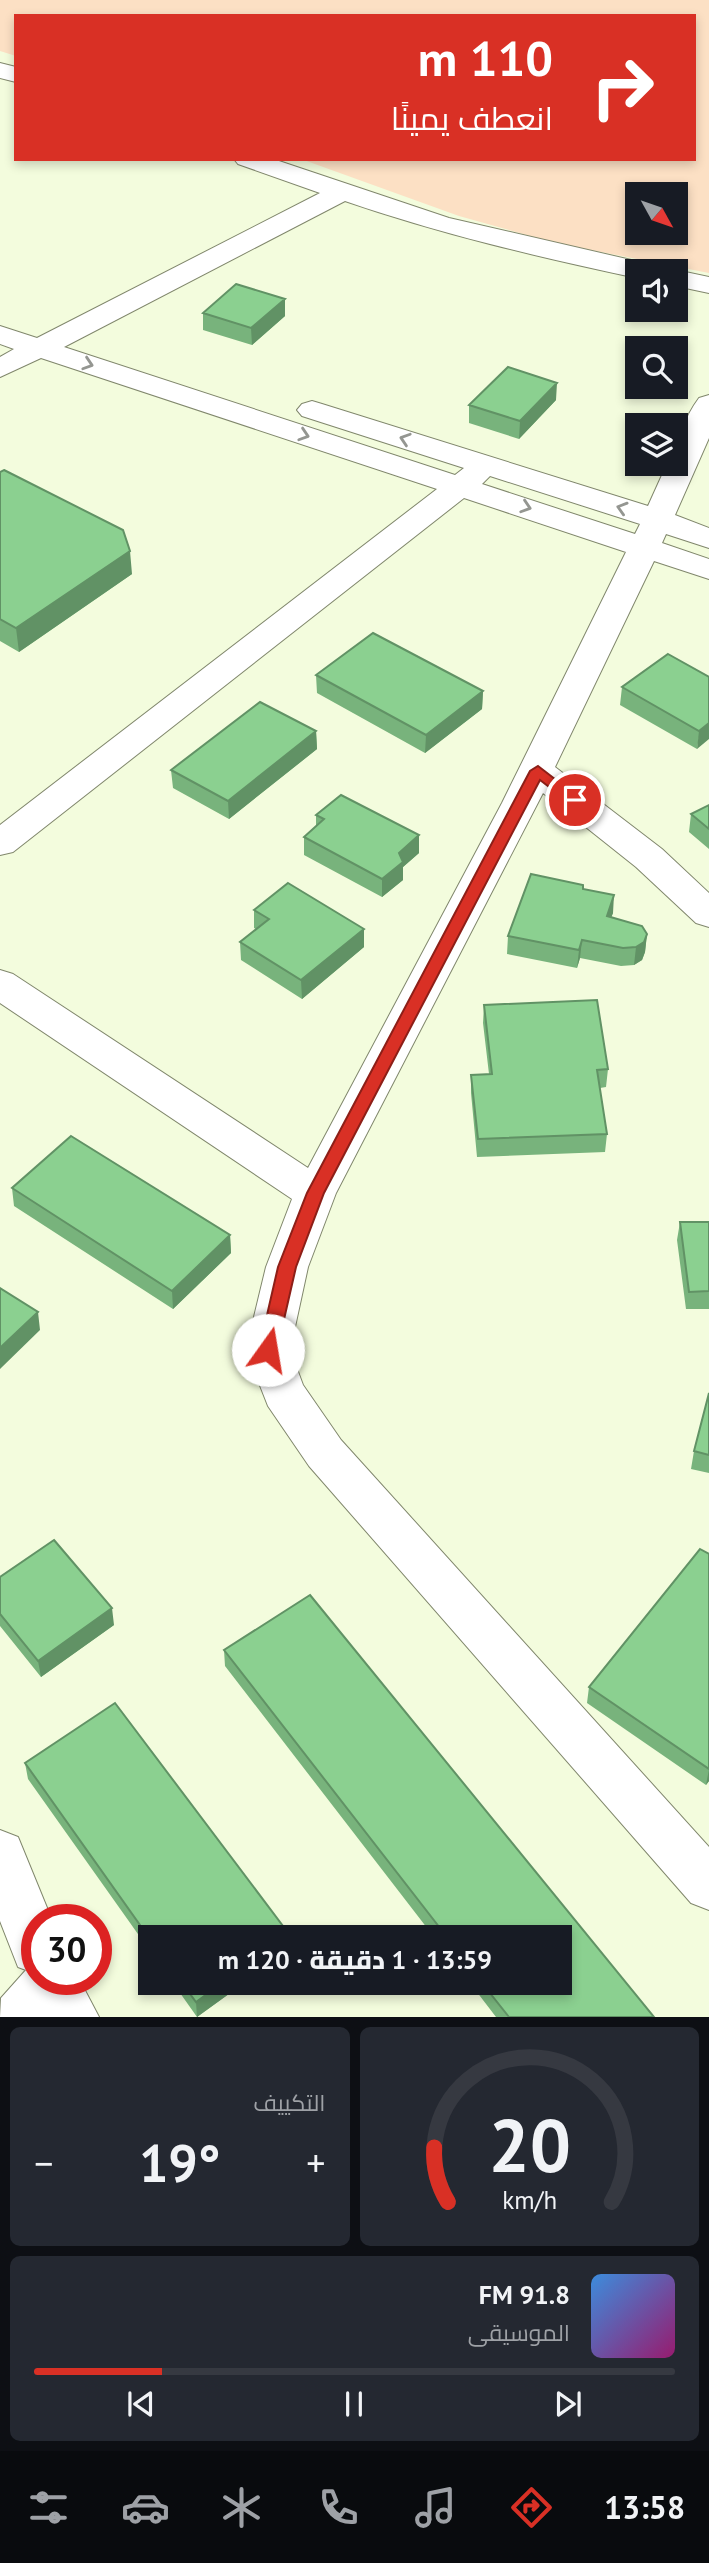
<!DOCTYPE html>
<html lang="ar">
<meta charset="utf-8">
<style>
:root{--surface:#171b24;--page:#242831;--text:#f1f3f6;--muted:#9ea1a6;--line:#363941;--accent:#d93025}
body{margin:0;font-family:"PT Sans",Cairo,sans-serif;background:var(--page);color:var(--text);direction:rtl;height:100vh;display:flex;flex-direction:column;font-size:26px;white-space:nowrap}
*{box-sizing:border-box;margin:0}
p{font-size:23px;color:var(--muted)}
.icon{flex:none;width:38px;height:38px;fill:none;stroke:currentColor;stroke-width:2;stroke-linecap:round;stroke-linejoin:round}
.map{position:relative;height:2017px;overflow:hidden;direction:ltr}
.sheet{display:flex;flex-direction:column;gap:10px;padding:10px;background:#0d0f14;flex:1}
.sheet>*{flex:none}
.top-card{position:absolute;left:14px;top:14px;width:682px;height:147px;border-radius:0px;box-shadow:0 4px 10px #0003;direction:rtl;background:#d93025;color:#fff;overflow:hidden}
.needle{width:46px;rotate:130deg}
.fabs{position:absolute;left:625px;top:182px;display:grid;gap:14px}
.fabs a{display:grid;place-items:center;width:63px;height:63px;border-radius:0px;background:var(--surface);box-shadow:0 4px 10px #0003;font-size:35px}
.speed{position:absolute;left:21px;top:1904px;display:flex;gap:14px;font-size:35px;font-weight:700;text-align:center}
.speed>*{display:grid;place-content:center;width:91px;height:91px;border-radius:50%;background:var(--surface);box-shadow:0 4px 10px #0003;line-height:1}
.speed .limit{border:10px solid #d22;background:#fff;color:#111}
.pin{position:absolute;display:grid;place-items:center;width:60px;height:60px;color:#fff;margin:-30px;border:4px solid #fff;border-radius:50%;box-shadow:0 2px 7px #0007}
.me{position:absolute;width:77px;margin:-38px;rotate:13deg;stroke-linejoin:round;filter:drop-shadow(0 0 5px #0008)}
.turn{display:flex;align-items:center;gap:24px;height:147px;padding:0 28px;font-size:32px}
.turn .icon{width:91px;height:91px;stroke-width:2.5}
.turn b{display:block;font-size:49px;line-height:60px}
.big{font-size:52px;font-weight:800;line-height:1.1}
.sheet .widget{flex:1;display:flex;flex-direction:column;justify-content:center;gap:10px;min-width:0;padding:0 24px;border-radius:10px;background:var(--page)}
.sheet .dial{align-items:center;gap:0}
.dial svg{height:182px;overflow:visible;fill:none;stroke:var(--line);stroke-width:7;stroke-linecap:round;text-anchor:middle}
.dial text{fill:var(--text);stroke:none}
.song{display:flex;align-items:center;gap:21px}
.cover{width:84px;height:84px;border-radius:10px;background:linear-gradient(135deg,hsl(210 70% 55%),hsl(320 70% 35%))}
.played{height:7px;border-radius:4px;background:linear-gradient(90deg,var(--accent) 20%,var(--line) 20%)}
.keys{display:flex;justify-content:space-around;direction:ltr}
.heat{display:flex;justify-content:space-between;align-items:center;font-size:38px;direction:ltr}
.sheet .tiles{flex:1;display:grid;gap:10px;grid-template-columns:1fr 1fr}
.widget:last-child{grid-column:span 2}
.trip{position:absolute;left:138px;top:1925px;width:434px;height:70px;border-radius:0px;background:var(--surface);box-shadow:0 4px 10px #0003;font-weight:800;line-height:70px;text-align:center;direction:rtl}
.tab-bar{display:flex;height:112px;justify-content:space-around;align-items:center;background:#090b0e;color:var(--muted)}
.tab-bar .icon{width:49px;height:49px}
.tab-bar .active{color:var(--accent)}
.tab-bar b{font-size:32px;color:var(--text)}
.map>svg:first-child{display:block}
.green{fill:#fce0c4;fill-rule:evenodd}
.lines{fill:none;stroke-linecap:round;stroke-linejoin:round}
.street-casing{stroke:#80876c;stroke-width:2}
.street{fill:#fff;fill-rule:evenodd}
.wall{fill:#78b37c}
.shaded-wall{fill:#619265}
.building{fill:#8bd090;stroke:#619265;stroke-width:2}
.oneway{stroke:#949691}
.route{fill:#d93025;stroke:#8d1f18;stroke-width:2}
</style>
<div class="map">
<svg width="709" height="2017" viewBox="0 0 709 2017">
<rect width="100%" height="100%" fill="#f3fcdd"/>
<path class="green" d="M0 0H709V273L555 243 459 216 301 159H695V16H16V56L0 51ZM637 194H676V233H637Z"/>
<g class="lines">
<defs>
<path id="street" d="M0 63 16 67V82L0 78Z
M234 159H273L449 218 653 265 657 271H637V278C538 257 441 234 345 201L64 347 455 475 464 468 302 416 297 410 302 404 312 401 322 404 648 506 667 464H676C676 441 685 417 699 398L709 395V438L675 515 709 528V548L666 534 662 543 709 559V579L654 561 555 767 662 849 709 893V927L696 923 636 867 543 793 336 1193 308 1267 290 1350 303 1385 341 1440 709 1847V1910L691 1903 309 1466 268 1406 246 1350 266 1267 292 1199 0 1003V970L13 974 308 1168 502 803 626 552 464 498 13 852 0 855V825L437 489 41 358 0 377V357L14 349 0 344V326L37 338 320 193 238 164ZM490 476 640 524 635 534 482 484Z
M676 270 709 277V293L676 286V271H670Z
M0 1830 18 1837 52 1920H37V1979H79L99 2017H0L1 1998 26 1970 18 1967 0 1921Z"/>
</defs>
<use href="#street" class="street-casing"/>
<use href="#street" class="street"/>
</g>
<path class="wall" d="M203 313 285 316 252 345 203 330Z
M556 400 519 439 469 423V405Z
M0 472 132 574 19 652 0 641Z
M316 675 483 691 482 709 425 753 317 693Z
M709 677 697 749 620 705 622 687Z
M316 731 317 749 229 819 173 788 171 770Z
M709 805V849L689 832 691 814Z
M316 815 419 835V853L403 867V880L382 897 304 855V837L316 826Z
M583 889 613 913 611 917 647 934 645 952 642 960 634 965 621 966 580 958 577 968 507 954 508 936Z
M254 910 364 929V947L302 999 241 960 240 942 256 929 254 928Z
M484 1005 608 1069 606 1087 600 1088 607 1134 605 1152 477 1157 471 1093V1075L489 1074 483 1023Z
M12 1188 230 1235 231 1253 173 1309 14 1206Z
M680 1222H709V1309H686L677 1240Z
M709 1393V1473L691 1469 694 1451Z
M709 1554V1781L706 1785 587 1703 589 1687Z
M0 1577 114 1625 41 1677 0 1626Z
M224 1650 654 2017H496L470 1983H560V1937H434L225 1666Z
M25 1763 150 1937V1951L28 1779Z
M173 1983H244L197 2017Z"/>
<path class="shaded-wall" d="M285 299V316L252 345 251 328Z
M557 383 556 400 519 439 520 421Z
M130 551 132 574 19 652 16 628Z
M483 691 482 709 425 753 426 735Z
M709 723V739L697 749 699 731Z
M316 731 317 749 229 819 228 801Z
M419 835V853L403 867V880L382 897V879L399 853Z
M614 895 613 913 605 934 607 916Z
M364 929V947L302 999 301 980Z
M647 934 645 952 642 960 634 965 636 947Z
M582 940 580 958 577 968 579 950Z
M230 1235 231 1253 173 1309 172 1291Z
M38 1312 40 1330 0 1369V1348Z
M112 1608 114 1625 41 1677 38 1661Z
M709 1769V1781L706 1785Z
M222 1983H244L197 2017 196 2002Z"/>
<path class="building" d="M236 284 285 299 251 328 203 313Z
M508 367 557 383 520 421 469 405Z
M4 470 123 530 130 551 16 628 0 619V472Z
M373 633 483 691 426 735 316 675Z
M668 654 709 677V723L699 731 622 687Z
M260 702 316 731 228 801 171 770Z
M341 795 419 835 399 853 403 862 382 879 304 837 324 819 316 815Z
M709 805V829L691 814Z
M531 874 583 885V889L614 895 607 916 642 926 647 934 644 942 636 947 623 948 582 940 579 950 508 936Z
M288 883 364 929 301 980 240 942 269 919 254 910Z
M597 1000 608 1069 597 1070 607 1134 478 1139 471 1075 492 1074 484 1005Z
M71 1136 230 1235 172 1291 12 1188Z
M680 1222H709V1291L689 1292Z
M0 1288 38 1312 0 1348Z
M709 1393V1455L694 1451Z
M54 1540 112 1608 38 1661 0 1614V1577Z
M700 1549 709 1554V1769L589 1687Z
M310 1595 654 2017H509L482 1983H560V1937H447L224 1650Z
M115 1703 289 1934 285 1937H150V1939L25 1763Z
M182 1983H222L196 2002Z"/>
<defs><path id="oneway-chevron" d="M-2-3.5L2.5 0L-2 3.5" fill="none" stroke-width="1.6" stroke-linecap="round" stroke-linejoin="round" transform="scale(1.75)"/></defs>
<g class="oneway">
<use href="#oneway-chevron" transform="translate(88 364) rotate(18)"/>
<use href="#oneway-chevron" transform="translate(304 435) rotate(18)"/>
<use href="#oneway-chevron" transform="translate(405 439) rotate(-162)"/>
<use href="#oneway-chevron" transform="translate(526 507) rotate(18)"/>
<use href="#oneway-chevron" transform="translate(622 508) rotate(-163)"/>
</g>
<path class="route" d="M538 766 582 800 580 803H570L540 780 324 1193 296 1267 277 1350 268 1357 262 1355 259 1350 278 1267 307 1193 530 771Z"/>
</svg>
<div class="fabs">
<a><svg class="needle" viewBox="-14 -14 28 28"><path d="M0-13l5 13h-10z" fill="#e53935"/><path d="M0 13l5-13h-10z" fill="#9ea1a6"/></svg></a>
<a><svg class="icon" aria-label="sound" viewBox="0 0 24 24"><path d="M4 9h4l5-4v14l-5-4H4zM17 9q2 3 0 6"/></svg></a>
<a><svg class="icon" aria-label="search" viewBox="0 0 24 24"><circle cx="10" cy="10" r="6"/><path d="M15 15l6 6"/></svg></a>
<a><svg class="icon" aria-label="layers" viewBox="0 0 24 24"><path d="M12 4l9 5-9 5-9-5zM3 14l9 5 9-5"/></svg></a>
</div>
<div class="speed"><div class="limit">30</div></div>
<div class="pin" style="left:575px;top:800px;background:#d93025"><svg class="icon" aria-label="arrive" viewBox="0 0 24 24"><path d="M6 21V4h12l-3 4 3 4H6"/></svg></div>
<svg class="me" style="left:268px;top:1350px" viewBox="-20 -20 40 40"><circle r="19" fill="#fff"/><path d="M0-13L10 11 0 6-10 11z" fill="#d93025"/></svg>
<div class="trip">13:59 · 1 دقيقة · 120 m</div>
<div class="top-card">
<div class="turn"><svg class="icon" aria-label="right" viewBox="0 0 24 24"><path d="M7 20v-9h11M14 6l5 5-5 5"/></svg><div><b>110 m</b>انعطف يمينًا</div></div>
</div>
</div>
<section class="sheet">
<div class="tiles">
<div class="widget dial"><svg viewBox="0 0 100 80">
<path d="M14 69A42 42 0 1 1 86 69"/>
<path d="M14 69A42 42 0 0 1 8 45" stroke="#d93025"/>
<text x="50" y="56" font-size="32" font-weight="700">20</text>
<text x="50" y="72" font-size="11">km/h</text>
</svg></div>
<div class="widget"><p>التكييف</p>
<div class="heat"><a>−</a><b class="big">19°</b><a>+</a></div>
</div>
<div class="widget">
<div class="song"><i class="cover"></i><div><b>91.8 FM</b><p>الموسيقى</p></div></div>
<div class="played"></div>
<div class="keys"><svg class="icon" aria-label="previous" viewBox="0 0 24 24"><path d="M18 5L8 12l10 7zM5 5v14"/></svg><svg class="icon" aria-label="pause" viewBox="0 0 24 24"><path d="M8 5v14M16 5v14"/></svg><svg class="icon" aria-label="next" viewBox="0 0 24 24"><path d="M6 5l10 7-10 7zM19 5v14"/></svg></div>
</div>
</div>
</section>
<nav class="tab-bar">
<b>13:58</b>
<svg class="icon active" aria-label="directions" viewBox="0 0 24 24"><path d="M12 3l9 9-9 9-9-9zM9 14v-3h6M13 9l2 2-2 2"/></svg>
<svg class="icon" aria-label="music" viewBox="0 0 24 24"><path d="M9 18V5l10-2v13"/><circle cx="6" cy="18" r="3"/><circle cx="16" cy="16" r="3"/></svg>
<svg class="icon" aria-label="phone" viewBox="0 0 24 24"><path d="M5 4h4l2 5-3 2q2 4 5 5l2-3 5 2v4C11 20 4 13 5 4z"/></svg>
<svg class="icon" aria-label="climate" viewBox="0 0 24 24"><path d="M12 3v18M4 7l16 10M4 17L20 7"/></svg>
<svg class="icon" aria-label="car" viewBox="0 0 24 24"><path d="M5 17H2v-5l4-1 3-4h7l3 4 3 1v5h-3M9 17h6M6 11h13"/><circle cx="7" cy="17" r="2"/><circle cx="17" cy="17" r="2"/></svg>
<svg class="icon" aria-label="filters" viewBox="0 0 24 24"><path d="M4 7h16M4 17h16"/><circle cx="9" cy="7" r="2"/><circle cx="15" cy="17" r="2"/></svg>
</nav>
